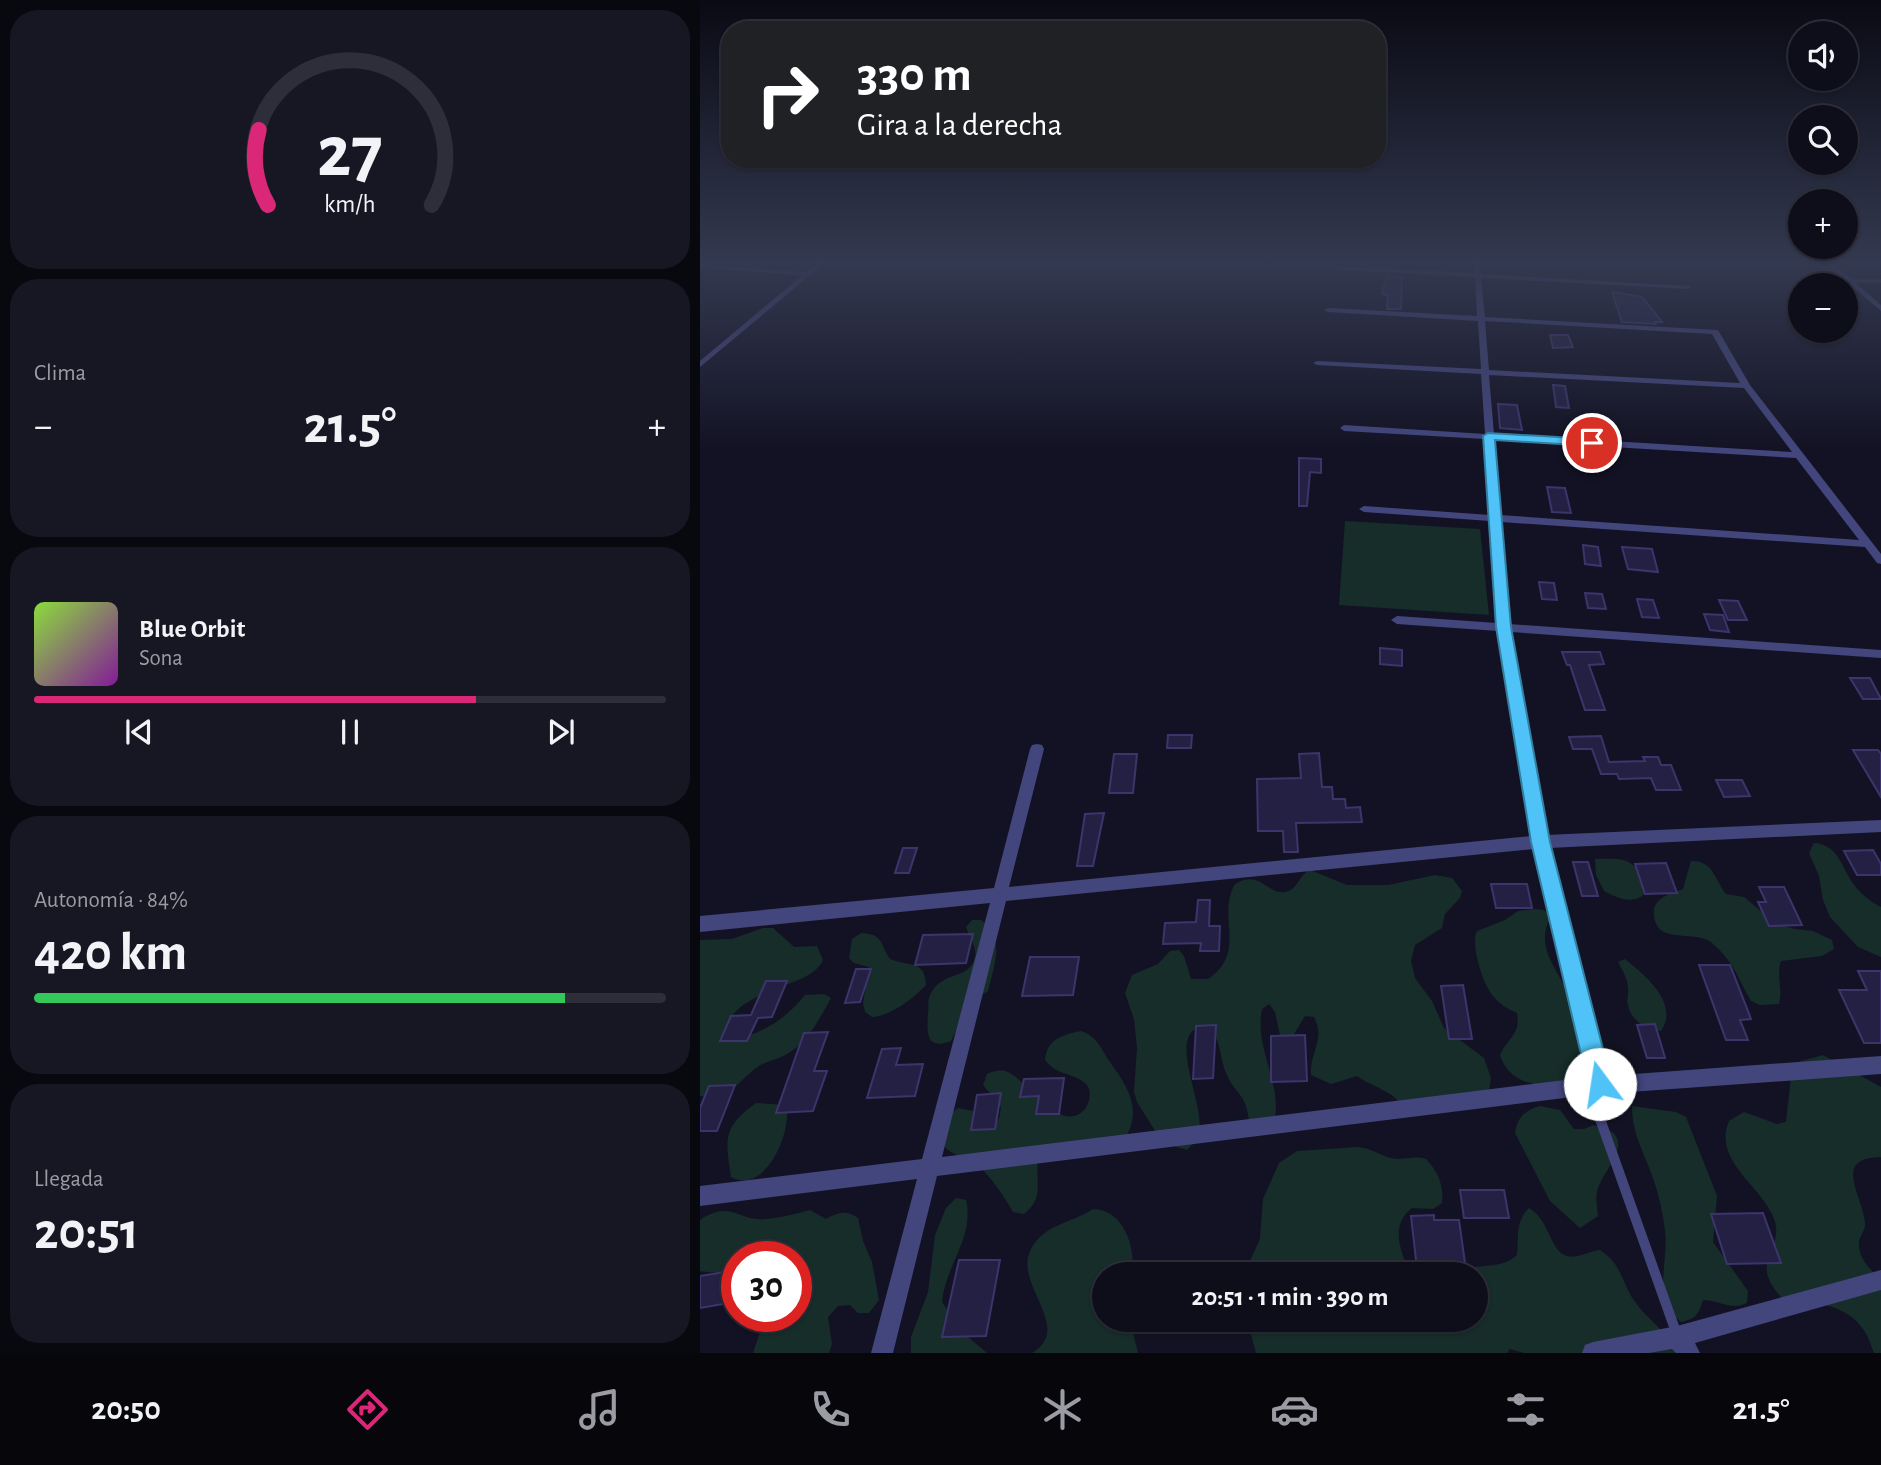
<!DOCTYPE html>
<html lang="es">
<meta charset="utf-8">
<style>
:root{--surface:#0e0e1b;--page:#171724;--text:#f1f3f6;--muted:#9b9ca3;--line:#2e2e3a;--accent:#db2777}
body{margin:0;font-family:"Alegreya Sans",sans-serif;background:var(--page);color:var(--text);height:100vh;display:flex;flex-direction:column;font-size:26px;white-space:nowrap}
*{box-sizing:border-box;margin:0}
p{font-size:23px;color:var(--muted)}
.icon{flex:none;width:38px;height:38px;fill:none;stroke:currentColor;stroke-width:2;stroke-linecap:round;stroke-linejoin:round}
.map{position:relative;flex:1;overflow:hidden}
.panel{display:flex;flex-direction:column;gap:10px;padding:10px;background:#08080f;width:700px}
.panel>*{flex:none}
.top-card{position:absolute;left:21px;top:21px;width:665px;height:147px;border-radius:28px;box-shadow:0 2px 5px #0004,0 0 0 2px var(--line);background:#202124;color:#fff;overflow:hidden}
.tools{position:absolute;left:1088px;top:21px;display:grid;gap:14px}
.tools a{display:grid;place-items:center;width:70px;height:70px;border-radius:50%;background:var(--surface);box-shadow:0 2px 5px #0004,0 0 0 2px var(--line);font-size:35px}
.speed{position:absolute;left:21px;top:1241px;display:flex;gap:14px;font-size:35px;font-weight:700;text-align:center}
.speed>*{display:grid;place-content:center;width:91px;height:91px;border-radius:50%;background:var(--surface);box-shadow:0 2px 5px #0004,0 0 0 2px var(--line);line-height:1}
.speed .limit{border:10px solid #d22;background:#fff;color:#111}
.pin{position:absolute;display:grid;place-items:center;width:60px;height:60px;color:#fff;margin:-30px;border:4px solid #fff;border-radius:50%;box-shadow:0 2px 7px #0007}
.me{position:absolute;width:77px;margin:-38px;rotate:346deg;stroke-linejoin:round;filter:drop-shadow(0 0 5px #0008)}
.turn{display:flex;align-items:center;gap:24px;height:147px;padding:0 21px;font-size:32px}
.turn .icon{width:91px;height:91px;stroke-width:2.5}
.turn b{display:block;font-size:49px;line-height:60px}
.big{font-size:52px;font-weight:600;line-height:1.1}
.panel .widget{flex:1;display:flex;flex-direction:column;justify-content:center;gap:10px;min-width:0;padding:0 24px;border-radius:28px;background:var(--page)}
.panel .dial{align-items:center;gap:0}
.dial svg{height:182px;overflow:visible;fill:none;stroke:var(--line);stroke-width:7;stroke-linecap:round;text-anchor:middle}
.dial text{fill:var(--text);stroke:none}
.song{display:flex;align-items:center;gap:21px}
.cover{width:84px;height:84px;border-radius:10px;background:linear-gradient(135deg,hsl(90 70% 55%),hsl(290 70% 35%))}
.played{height:7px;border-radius:4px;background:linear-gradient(90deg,var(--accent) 70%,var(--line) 70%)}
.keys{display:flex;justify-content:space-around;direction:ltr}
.heat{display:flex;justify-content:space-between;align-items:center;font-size:38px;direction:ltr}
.charge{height:10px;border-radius:5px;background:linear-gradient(90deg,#34c759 84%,var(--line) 0)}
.trip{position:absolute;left:392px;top:1262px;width:396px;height:70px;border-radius:35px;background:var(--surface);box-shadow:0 2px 5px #0004,0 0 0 2px var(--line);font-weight:600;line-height:70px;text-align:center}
.menu{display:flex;height:112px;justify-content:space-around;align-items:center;background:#06060b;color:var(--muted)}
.menu .icon{width:49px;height:49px}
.menu .selected{color:var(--accent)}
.menu b{font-size:32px;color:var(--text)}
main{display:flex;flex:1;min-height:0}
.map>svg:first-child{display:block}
.green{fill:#162d2a}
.building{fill:#242043;stroke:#3b356c;stroke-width:2}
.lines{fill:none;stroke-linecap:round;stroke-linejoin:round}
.service-far1{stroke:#43467d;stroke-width:3.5}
.service{stroke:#43467d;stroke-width:10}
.minor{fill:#43467d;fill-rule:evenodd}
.route{fill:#4fc3f7;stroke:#337fa1;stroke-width:2}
</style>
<main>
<section class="panel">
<div class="widget dial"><svg viewBox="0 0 100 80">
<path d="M14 69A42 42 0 1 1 86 69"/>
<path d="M14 69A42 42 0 0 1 10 36" stroke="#db2777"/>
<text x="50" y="56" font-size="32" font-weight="700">27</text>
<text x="50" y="72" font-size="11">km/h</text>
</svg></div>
<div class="widget"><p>Clima</p>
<div class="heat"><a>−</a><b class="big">21.5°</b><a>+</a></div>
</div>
<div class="widget">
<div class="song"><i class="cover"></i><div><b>Blue Orbit</b><p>Sona</p></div></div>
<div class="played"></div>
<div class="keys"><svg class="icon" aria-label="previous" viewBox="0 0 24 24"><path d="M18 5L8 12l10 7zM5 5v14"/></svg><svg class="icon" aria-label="pause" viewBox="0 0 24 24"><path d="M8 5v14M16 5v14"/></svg><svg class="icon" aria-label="next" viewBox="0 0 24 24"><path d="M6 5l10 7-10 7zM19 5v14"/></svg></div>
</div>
<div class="widget"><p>Autonomía · 84%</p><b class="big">420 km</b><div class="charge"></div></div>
<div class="widget"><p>Llegada</p><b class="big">20:51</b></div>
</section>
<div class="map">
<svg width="1181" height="1353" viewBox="0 0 1181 1353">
<rect width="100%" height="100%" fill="#131224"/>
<path class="green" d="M645 521 780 529 789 615 639 605Z
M1114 843C1140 845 1141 868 1155 886 1162 895 1171 902 1181 907V957L1158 947 1130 917 1123 900 1119 876 1109 853Z
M895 859C930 858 934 859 948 890 936 906 919 899 904 891L896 875Z
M991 861C1013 860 1015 880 1026 894L1044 897 1075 923 1095 929 1113 931 1132 940 1134 949 1122 956 1081 961C1076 975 1083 989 1079 1004L1060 1005 1051 1001C1037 977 1035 963 1012 943 996 929 956 946 954 915 952 898 970 894 983 889Z
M610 870 647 885H688L735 875 752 878 762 891 760 898 745 914 742 928 715 945 711 961 715 978 732 1001 744 1028 784 1058 791 1078 788 1098 701 1104C689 1089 672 1087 657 1076L631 1084 611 1075C609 1053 626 1040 614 1017L605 1016 591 1039 581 1040 575 1012 569 1004 562 1009C554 1047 581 1080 575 1118L549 1120C545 1091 536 1096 527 1075 519 1058 522 1041 509 1026 461 1025 506 1103 499 1132 497 1140 492 1145 487 1150L467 1144 459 1137 437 1102 434 1092 437 1048 434 1019 425 993 432 975 458 964 470 951 479 950 484 956 491 979H508C548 952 516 917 535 884 561 869 566 895 586 892 598 889 599 875 610 870Z
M835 909 844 910 851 917C831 950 866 978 875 1008 881 1030 880 1049 878 1073 853 1093 810 1088 800 1055 808 1038 821 1034 817 1013 808 1009 799 1004 793 996 783 984 770 945 777 931L805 920 818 911Z
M272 920H281C306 936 294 966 288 991L270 1003 251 1041C225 1051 227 1031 228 1014 229 1007 227 1000 231 993 244 970 270 980 275 957 277 946 269 937 266 927Z
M63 928H73L94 947 117 946 123 960C112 989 33 987 25 1032L39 1039C68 1030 86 1018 105 995L124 994 131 998C120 1018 108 1042 87 1054 77 1060 65 1061 56 1068 35 1084 32 1099 0 1096V940L32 939Z
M161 933C184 934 179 943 190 959 208 967 225 959 226 985 213 999 190 1016 172 1017L165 1012 163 1003 169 967 154 963 149 958 152 939Z
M925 959C945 975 980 1004 961 1031 947 1030 931 1021 928 1005 926 1000 929 994 928 988 928 979 922 970 918 962Z
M381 1031C397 1036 401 1049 410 1062 427 1086 443 1109 425 1138L338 1160C335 1182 345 1197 324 1214L313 1212C303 1195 291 1176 276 1164 265 1155 251 1156 243 1145L248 1115 258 1108 273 1111 287 1123 299 1119 301 1107 283 1085 287 1074C294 1071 300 1069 308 1072 327 1080 361 1135 384 1110 389 1105 391 1095 389 1089 383 1073 358 1078 345 1060 347 1039 362 1035 381 1031Z
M1123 1055 1181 1087V1157C1131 1158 1163 1195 1165 1223 1166 1230 1159 1236 1159 1243 1158 1258 1171 1271 1181 1279V1353H1174C1171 1346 1169 1338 1165 1332 1148 1303 1112 1302 1083 1300 1077 1292 1068 1282 1067 1272 1064 1249 1085 1241 1072 1214 1057 1183 1013 1159 1029 1121L1044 1112 1077 1124 1086 1122 1092 1067 1098 1062Z
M56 1103 86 1105C93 1131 65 1196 31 1177 25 1138 23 1127 56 1103Z
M840 1106 860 1110 874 1129H884L893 1125C942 1134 906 1166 898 1188 895 1197 897 1206 898 1216L880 1228 850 1201 815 1133C817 1118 825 1110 840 1106Z
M932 1106 976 1112 986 1117 1017 1196 1013 1242 1048 1291 1047 1303C1030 1311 1020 1300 1003 1300 999 1314 996 1319 981 1322 951 1298 969 1264 965 1231 963 1213 959 1195 953 1178 944 1152 932 1134 932 1106Z
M658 1147C671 1148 679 1155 691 1158 703 1161 714 1155 726 1159 738 1172 744 1185 742 1203L733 1209 712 1208C689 1226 701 1251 710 1274H544L560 1239 563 1199 579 1163 597 1151Z
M256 1198 266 1200C275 1237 245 1266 242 1302L262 1332 287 1353H211V1337L228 1292 235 1235 246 1208Z
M829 1208C850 1220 850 1252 867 1256 877 1259 889 1251 900 1250 921 1263 921 1280 933 1299 946 1319 968 1332 980 1353H824L810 1349 807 1353H556L547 1320H775V1274H761C772 1260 797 1273 817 1255 819 1237 815 1222 829 1208Z
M393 1209C424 1210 436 1247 432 1274H404V1320H430L438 1353H332C375 1328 312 1283 331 1249 344 1224 372 1223 393 1209Z
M110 1210 126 1219C139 1212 146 1210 158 1218L163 1241 172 1262 179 1300 169 1313H158L150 1305 138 1306 128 1317 132 1344 129 1353H53L60 1332 43 1316H96V1256H37V1286C31 1269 15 1274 0 1271V1220C31 1199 38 1222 65 1219 79 1218 96 1214 110 1210Z"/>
<path class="building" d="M687 275 702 278 701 309H687L688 295 682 294Z
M912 292 942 297 962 322H955L956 324 922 322Z
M850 335H868L873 347 853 348Z
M853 385 865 386 869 408 856 407Z
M798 404 817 405 822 430 800 428Z
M599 458 621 459V473L610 472 607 506H599Z
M847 487 865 488 871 513 852 512Z
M883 545 898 547 901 566 885 564Z
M922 547 952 549 958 572 928 569Z
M839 582 854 583 857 600 842 599Z
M885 593 902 594 906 609 888 608Z
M937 599 953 600 959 618 942 617Z
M1019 600 1038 601 1047 620H1028Z
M1004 614 1023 615 1029 632 1010 630Z
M680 648 702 650V666L680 664Z
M862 652H900L904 664 889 665 905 710H885L870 665H867Z
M1150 678H1170L1181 699H1163Z
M468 735H492L491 748H467Z
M901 736 909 762 945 761 943 757H958L961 765H971L981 790H956L951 778 919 779 917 774H901L892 749H873L869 737Z
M1153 750H1178L1181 754V797Z
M619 753 622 787H632L633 799H645L646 808 660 807 662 822 596 823 598 852H584L583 831H558L557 779 601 778 599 754Z
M414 754H437L433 793H409Z
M1016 780H1042L1050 796 1024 797Z
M404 813 393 866H377L385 814Z
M203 848H217L209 873H195Z
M1173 850 1181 864V875H1157L1144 851Z
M873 862H888L898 896H882Z
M966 863 977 893 945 894 935 864Z
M791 884H827L832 908H796Z
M1059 887H1084L1102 925 1069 926 1058 902H1066Z
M498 900H510L509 926H520L519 951H500L501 943 463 944 465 923 496 922Z
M273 934 266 963 215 965 223 935Z
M330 957H379L373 995 322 996Z
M999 965H1030L1051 1019 1040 1020 1048 1040H1026Z
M156 969H171L160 1002 145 1003Z
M1158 971H1181V1043H1164L1139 990H1167Z
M66 981H87L72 1017 58 1018 47 1041H20L31 1016 51 1015Z
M763 985 772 1039H749L741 986Z
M955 1024 965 1058H947L937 1025Z
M516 1025 513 1078 493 1079 496 1026Z
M128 1032 114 1071H127L113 1111 76 1113 104 1033Z
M605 1035 607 1081 571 1082V1036Z
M201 1048 196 1065 223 1064 215 1096 167 1098 182 1049Z
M364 1078 359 1114H336L339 1096 320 1097 324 1079Z
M35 1085 17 1131H0V1108L9 1086Z
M301 1093 295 1129 271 1130 277 1095Z
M760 1190H804L809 1218H764Z
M1063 1213 1081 1263 1027 1264 1011 1214Z
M734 1215V1220H759L765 1263 740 1264V1269H717L711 1216Z
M259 1260H300L286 1336 242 1337Z
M37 1270 29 1303 0 1308V1276Z"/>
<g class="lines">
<path class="service-far1" d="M0 266 106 274
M1148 281H1181"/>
<path class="service" d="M889 1088 976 1332"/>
<path class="minor" d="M118 262H126L0 367V361Z
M774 262H780L781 274 990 286 991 287 988 289 781 278 785 317 1018 330 1050 385 1181 554V564L1177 563 1165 547 801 522 809 624 1181 650V658L810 632 846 835 1181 820V832L849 848 907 1076 1181 1056V1074L888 1095 237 1176 193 1353H171L217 1179 0 1206V1186L222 1159 290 903 0 932V916L294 888 330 749 332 745 337 744 342 745 344 749 309 887 832 836 798 631 697 624 691 620 697 616 797 623 790 521 664 512 659 509 664 506 790 515 785 439 644 431 640 428 644 425 785 434 781 374 617 365 613 363 617 361 781 369 778 321 628 312 624 310 628 308 777 316 775 277 638 270 635 268 638 266 774 273ZM785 321 1012 334 1040 383 789 370ZM789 375 1044 388 1092 452 794 434ZM794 440 1096 458 1159 540 800 515ZM834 849 889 1077 242 1157 306 901Z
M1124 262H1131L1181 305V311Z
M1181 1270V1290L995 1343 1000 1353H976L972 1349 949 1353H882L885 1345 893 1342 977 1326Z"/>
</g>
<linearGradient id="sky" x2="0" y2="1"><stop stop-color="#0a0a14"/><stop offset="0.58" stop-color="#333950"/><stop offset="1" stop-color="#333950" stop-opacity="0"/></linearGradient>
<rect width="1181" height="452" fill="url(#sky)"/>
<path class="route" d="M788 433 892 439 898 443 892 446 795 440 811 627 850 842 912 1084 908 1093 900 1096 892 1093 888 1084 831 842 796 627 783 436Z"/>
</svg>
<div class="tools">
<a><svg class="icon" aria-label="sound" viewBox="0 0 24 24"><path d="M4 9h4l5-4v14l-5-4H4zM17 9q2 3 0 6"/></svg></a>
<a><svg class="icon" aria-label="search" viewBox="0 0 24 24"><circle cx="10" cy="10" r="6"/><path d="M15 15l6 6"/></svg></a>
<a>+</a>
<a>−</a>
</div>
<div class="speed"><div class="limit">30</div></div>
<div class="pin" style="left:892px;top:443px;background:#d93025"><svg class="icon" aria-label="arrive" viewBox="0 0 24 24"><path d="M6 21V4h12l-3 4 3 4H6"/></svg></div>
<svg class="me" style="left:900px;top:1084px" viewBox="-20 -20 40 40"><circle r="19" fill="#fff"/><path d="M0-13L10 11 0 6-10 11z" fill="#4fc3f7"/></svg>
<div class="trip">20:51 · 1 min · 390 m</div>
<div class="top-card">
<div class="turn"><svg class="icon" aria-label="right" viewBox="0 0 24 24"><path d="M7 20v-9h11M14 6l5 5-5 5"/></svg><div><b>330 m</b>Gira a la derecha</div></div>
</div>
</div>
</main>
<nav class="menu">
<b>20:50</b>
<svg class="icon selected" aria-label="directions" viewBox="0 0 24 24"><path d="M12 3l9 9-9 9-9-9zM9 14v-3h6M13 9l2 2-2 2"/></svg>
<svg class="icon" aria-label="music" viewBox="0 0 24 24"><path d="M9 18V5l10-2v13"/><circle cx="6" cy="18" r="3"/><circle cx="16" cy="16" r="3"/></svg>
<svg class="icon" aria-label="phone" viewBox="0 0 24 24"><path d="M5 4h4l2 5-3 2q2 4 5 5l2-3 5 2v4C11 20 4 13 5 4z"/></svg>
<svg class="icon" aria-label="climate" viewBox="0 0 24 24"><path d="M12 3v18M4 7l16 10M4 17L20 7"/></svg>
<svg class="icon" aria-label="car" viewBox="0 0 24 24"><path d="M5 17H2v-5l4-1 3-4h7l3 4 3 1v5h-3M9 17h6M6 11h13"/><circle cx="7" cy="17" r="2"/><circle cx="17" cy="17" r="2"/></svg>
<svg class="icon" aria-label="filters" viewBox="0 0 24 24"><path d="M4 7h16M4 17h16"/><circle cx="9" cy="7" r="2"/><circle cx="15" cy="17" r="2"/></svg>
<b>21.5°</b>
</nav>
